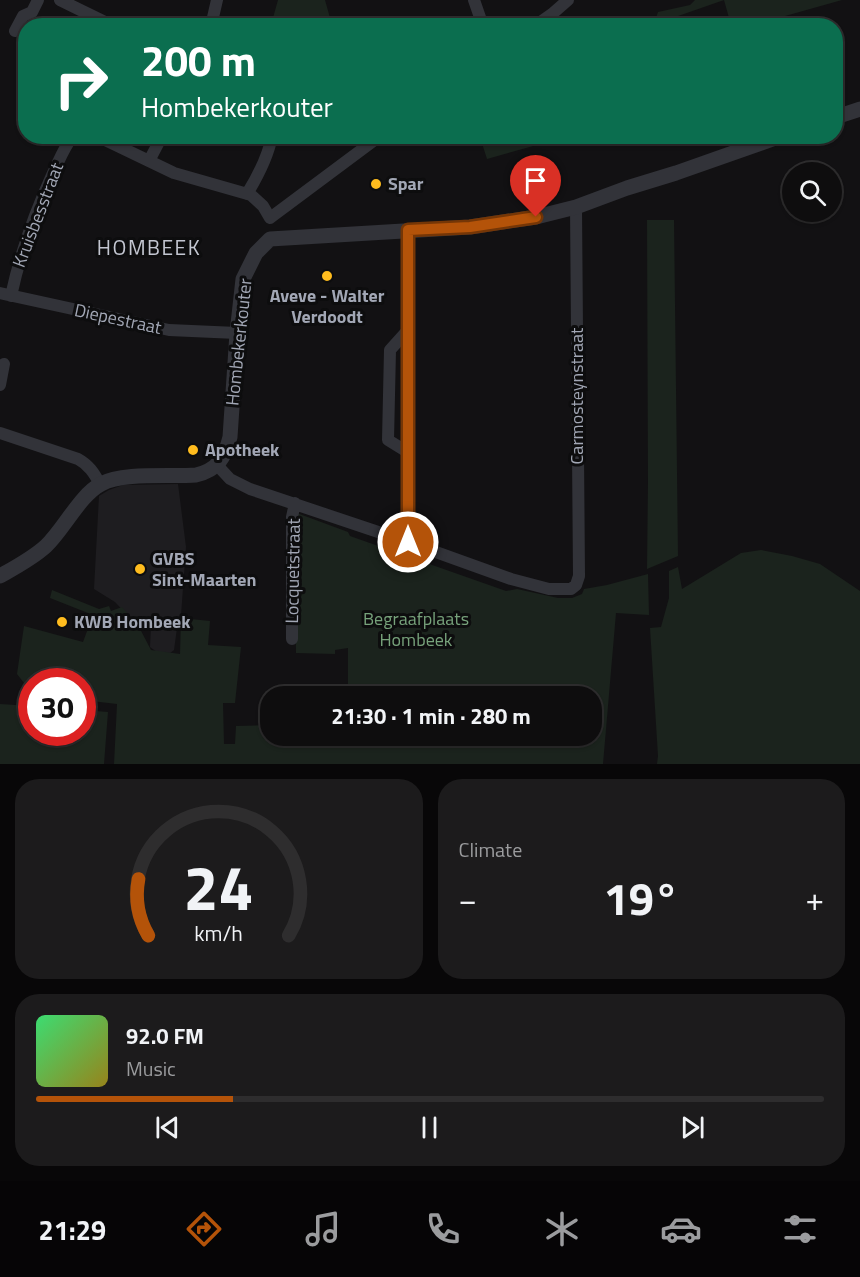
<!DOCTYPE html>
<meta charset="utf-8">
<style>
:root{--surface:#0e0d0e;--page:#1c1b1c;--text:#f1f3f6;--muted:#9b9c9e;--line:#2e2d2e;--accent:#b45309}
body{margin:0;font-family:"Titillium Web",sans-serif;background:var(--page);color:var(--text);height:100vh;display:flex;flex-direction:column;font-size:22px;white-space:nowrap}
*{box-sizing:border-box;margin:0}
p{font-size:20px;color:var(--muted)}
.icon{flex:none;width:33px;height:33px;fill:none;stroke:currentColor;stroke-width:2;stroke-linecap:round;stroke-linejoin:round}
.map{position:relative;height:764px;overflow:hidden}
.panel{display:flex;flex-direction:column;gap:15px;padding:15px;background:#080708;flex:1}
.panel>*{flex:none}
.top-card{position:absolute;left:18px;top:18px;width:825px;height:126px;border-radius:24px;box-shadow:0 2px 4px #0004,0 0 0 2px var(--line);background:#0b6e4f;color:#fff;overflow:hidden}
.fabs{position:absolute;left:782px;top:162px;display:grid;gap:12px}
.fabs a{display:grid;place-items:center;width:60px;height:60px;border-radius:50%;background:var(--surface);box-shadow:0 2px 4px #0004,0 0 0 2px var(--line);font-size:30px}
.speed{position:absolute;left:18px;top:668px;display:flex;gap:12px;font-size:30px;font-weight:700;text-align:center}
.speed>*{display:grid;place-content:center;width:78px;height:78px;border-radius:50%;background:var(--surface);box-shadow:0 2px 4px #0004,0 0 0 2px var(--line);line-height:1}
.speed .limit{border:9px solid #d22;background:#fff;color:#111}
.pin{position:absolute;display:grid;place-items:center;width:51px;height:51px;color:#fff;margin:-62px -26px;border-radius:50% 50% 50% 0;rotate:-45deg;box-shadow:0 0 6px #0007}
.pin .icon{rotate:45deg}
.me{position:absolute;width:66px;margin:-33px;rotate:0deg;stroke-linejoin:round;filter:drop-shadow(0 0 4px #0008)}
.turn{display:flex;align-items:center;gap:21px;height:126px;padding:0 24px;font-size:27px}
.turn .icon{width:78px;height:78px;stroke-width:2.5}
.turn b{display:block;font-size:42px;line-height:51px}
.big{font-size:45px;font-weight:700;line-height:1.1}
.panel .card{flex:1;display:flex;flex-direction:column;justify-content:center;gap:9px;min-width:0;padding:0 21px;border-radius:24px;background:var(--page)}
.panel .dial{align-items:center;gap:0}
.dial svg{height:156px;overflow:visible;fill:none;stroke:var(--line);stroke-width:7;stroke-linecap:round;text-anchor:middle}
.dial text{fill:var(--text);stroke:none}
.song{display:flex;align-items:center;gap:18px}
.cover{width:72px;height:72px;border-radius:9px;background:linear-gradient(135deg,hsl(140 70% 55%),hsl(50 70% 35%))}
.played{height:6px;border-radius:3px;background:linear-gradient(90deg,var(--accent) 25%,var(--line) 25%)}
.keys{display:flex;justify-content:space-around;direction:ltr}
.heat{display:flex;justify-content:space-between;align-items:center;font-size:33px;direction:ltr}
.panel .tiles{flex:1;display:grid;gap:15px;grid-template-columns:1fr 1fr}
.card:last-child{grid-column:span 2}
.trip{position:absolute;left:260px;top:686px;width:342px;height:60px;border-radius:24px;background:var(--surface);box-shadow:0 2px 4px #0004,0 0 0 2px var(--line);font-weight:700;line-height:60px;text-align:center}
.tab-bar{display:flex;height:96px;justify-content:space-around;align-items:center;background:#060506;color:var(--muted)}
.tab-bar .icon{width:42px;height:42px}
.tab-bar .current{color:var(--accent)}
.tab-bar b{font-size:27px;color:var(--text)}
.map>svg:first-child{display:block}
.built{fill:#1e1d20}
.green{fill:#1b231d}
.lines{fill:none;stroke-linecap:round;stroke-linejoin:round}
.minor{stroke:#323339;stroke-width:12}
.tertiary{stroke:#323339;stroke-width:15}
.route-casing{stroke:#753606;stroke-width:15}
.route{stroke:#b45309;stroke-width:10}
.poi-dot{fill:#ffbc1e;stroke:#0d0d0e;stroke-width:2}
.labels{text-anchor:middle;stroke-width:6;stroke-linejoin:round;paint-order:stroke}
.poi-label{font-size:18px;font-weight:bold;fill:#a2a7b5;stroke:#0d0d0e;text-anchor:start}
.street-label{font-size:18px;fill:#a2a7b5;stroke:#0d0d0e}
.park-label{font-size:18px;fill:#77a27b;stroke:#0d0d0e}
.quarter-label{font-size:21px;letter-spacing:1.5px;fill:#c3c6d1;stroke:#0d0d0e}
</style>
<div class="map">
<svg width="860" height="764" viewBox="0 0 860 764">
<rect width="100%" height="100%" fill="#121113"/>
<path class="built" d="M178 484 186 547 180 629 177 628 174 650 170 653 157 652 150 647 151 626H138L115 602 94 589 99 496 109 490 123 485Z"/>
<path class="green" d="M278 0H325L332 25H271Z
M695 0H842L778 18 780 25H731L724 0 661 22 656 18 658 12 690 5Z
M562 137V138L487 159 480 137Z
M647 220H674L678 556 647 569 648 482Z
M294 512 348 532 350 536 506 591 517 589 558 598H572L582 594 584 589 607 585 648 574 649 615 616 613 603 764H114L117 704 83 700 82 681H32L31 692 17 674 24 626 83 642 93 615 50 598 52 590 99 609 109 606 111 611 122 607 139 627 151 650 180 654 181 618 210 621 208 645 241 647 235 703H223L224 744H235L236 726 270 725V735H591V696H348V648L335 650V654L296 653Z
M761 550 792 556 820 564 860 591V764H657L658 756 650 628 661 627 669 598V571L678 567 682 589 741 553Z
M0 704 31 706 32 732H82L83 710 108 712 104 764H0Z"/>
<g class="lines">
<path class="minor" d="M60 0 113 26
M474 0 483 26
M211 26 217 0
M535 26 552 14 568 0
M15 31 23 16 32 12 38 0
M97 136 174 173 251 195 263 206 270 218
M149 161 162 136
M247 194C258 176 268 157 272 136
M270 218 380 136
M408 230V542
M0 293 169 330 237 333
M11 296C20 254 35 212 53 173 59 161 64 147 73 136
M408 330 390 350 388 440 409 453
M0 385 4 364
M0 433 78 459C89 465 94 473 100 484
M217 465 230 479 250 489 408 542 511 579 549 589H571L576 585 579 576 576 207
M292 639V517L295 503"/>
<path class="tertiary" d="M836 117 860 109
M0 576C16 567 33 558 46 546 64 529 80 495 101 484 123 472 170 477 196 475 218 470 225 457 230 437L237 333 243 279 256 253 270 239 470 227 536 217 576 207 627 188 676 173 781 136"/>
</g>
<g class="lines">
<defs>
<path id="route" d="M408 542V230L470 227 536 217"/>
</defs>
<use href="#route" class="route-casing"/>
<use href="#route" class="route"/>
</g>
<g class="poi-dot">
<circle cx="376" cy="184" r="6"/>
<circle cx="327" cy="276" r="6"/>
<circle cx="193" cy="450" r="6"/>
<circle cx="140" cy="569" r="6"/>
<circle cx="62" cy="622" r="6"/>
</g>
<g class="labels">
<g class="poi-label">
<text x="388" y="190">Spar</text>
<text x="327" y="302" text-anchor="middle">Aveve - Walter<tspan x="327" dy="21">Verdoodt</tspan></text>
<text x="205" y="456">Apotheek</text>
<text x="152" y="565">GVBS<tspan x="152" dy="21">Sint-Maarten</tspan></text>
<text x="74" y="628">KWB Hombeek</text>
</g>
<g class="street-label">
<text transform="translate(38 215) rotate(-69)" y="6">Kruisbesstraat</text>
<text transform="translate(118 319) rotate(12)" y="6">Diepestraat</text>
<text transform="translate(239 342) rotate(-84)" y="6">Hombekerkouter</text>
<text transform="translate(577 396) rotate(-90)" y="6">Carmosteynstraat</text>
<text transform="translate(293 571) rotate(-89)" y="6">Locquetstraat</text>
</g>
<g class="park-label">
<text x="416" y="625">Begraafplaats<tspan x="416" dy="21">Hombeek</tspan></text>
</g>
<g class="quarter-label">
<text x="149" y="255">HOMBEEK</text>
</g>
</g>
</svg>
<div class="fabs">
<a><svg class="icon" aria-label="search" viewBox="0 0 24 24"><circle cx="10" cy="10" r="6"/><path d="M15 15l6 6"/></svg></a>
</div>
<div class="speed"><div class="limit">30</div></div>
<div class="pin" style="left:536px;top:217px;background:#d93025"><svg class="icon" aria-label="arrive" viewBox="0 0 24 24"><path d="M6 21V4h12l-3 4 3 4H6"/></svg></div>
<svg class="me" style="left:408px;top:542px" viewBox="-20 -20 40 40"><circle r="17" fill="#b45309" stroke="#fff" stroke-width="3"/><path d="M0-11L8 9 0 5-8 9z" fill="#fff"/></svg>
<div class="trip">21:30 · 1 min · 280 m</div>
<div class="top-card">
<div class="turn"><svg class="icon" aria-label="right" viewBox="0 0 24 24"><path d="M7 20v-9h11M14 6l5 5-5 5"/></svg><div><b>200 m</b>Hombekerkouter</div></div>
</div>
</div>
<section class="panel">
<div class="tiles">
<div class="card dial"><svg viewBox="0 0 100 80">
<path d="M14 69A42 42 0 1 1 86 69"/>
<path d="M14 69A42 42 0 0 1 9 40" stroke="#b45309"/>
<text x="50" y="56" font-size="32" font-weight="700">24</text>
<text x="50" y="72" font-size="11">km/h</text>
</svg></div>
<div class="card"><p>Climate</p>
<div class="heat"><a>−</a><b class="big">19°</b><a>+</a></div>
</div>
<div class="card">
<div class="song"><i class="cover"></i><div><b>92.0 FM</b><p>Music</p></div></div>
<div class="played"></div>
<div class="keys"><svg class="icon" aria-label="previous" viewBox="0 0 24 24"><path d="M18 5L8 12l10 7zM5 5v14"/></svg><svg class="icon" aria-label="pause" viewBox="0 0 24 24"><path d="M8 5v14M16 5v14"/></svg><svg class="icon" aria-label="next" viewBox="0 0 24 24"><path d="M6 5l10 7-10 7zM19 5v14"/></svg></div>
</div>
</div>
</section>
<nav class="tab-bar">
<b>21:29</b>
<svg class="icon current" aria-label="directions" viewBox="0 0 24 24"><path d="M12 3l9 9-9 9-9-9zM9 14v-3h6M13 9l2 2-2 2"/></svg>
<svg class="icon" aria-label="music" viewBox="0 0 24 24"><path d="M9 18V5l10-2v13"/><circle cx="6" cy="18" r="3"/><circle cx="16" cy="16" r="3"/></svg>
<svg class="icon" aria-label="phone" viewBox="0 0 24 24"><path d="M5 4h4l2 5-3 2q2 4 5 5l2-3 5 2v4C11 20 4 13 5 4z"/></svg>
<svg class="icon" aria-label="climate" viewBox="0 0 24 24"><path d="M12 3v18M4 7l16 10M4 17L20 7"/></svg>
<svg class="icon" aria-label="car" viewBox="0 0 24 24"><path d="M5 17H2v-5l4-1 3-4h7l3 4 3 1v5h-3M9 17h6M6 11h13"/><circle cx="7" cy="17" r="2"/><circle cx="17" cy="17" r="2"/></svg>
<svg class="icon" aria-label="filters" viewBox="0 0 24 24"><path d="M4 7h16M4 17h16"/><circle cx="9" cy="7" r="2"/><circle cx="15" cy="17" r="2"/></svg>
</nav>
